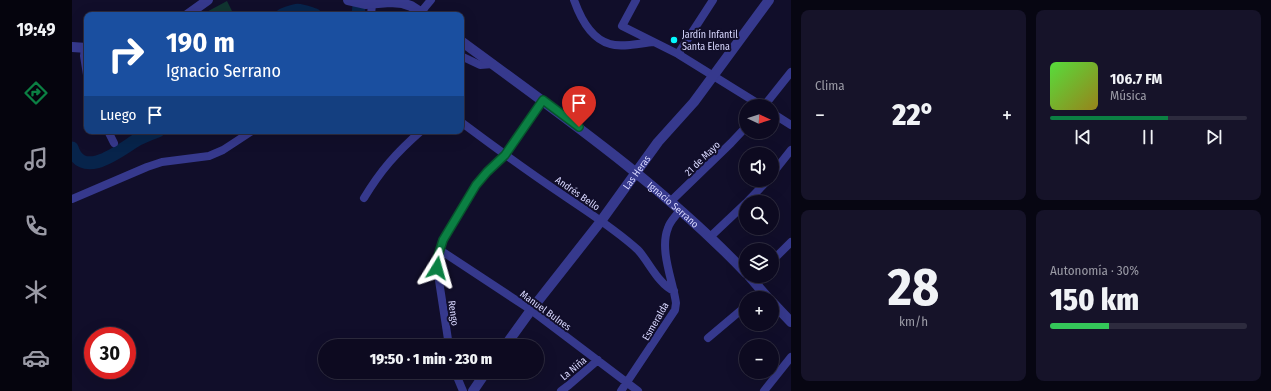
<!DOCTYPE html>
<html lang="es">
<meta charset="utf-8">
<style>
:root{--surface:#0d0a20;--page:#161329;--text:#f1f3f6;--muted:#9a9aa5;--line:#2d2b3e;--accent:#0b8043}
body{margin:0;font-family:"Fira Sans Condensed",sans-serif;background:var(--page);color:var(--text);height:100vh;display:flex;flex-direction:column;font-size:15px;white-space:nowrap}
*{box-sizing:border-box;margin:0}
p{font-size:13px;color:var(--muted)}
.icon{flex:none;width:22px;height:22px;fill:none;stroke:currentColor;stroke-width:2;stroke-linecap:round;stroke-linejoin:round}
.map{position:relative;flex:1;overflow:hidden}
.sheet{display:flex;flex-direction:column;gap:10px;padding:10px;background:#070612;width:480px}
.sheet>*{flex:none}
.guide{position:absolute;left:12px;top:12px;width:380px;height:122px;border-radius:8px;box-shadow:0 4px 16px #0002,0 0 0 1px var(--line);background:#1a4fa0;color:#fff;overflow:hidden}
.needle{width:26px;rotate:94deg}
.fabs{position:absolute;left:667px;top:99px;display:grid;gap:8px}
.fabs a{display:grid;place-items:center;width:40px;height:40px;border-radius:50%;background:var(--surface);box-shadow:0 4px 16px #0002,0 0 0 1px var(--line);font-size:20px}
.speed{position:absolute;left:12px;top:327px;display:flex;gap:8px;font-size:20px;font-weight:700;text-align:center}
.speed>*{display:grid;place-content:center;width:52px;height:52px;border-radius:50%;background:var(--surface);box-shadow:0 4px 16px #0002,0 0 0 1px var(--line);line-height:1}
.speed .limit{border:6px solid #d22;background:#fff;color:#111}
.pin{position:absolute;display:grid;place-items:center;width:34px;height:34px;color:#fff;margin:-41px -17px;border-radius:50% 50% 50% 0;rotate:-45deg;box-shadow:0 0 4px #0007}
.pin .icon{rotate:45deg}
.me{position:absolute;width:44px;margin:-22px;rotate:8deg;stroke-linejoin:round;filter:drop-shadow(0 0 3px #0008)}
.turn{display:flex;align-items:center;gap:14px;height:84px;padding:0 16px;font-size:18px}
.turn .icon{width:52px;height:52px;stroke-width:2.5}
.turn b{display:block;font-size:28px;line-height:34px}
.then{display:flex;align-items:center;height:38px;padding:0 16px;background:#0003;gap:8px;font-size:15px}
.big{font-size:30px;font-weight:800;line-height:1.1}
.sheet .card{flex:1;display:flex;flex-direction:column;justify-content:center;gap:6px;min-width:0;padding:0 14px;border-radius:8px;background:var(--page)}
.sheet .dial{align-items:center;gap:0}
.dial b{font-size:52px;line-height:1}
.song{display:flex;align-items:center;gap:12px}
.cover{width:48px;height:48px;border-radius:6px;background:linear-gradient(135deg,hsl(110 70% 55%),hsl(50 70% 35%))}
.played{height:4px;border-radius:2px;background:linear-gradient(90deg,var(--accent) 60%,var(--line) 60%)}
.keys{display:flex;justify-content:space-around;direction:ltr}
.heat{display:flex;justify-content:space-between;align-items:center;font-size:22px;direction:ltr}
.charge{height:6px;border-radius:3px;background:linear-gradient(90deg,#34c759 30%,var(--line) 0)}
.sheet .tiles{flex:1;display:grid;gap:10px;grid-template-columns:repeat(2,1fr)}
.trip{position:absolute;left:246px;top:339px;width:226px;height:40px;border-radius:20px;background:var(--surface);box-shadow:0 4px 16px #0002,0 0 0 1px var(--line);font-weight:800;line-height:40px;text-align:center}
main{display:flex;flex:1;min-height:0}
.menu{display:flex;flex-direction:column;width:72px;justify-content:space-around;align-items:center;background:#05040d;color:var(--muted)}
.menu .icon{width:28px;height:28px}
.menu .active{color:var(--accent)}
.menu b{font-size:18px;color:var(--text)}
.map>svg:first-child{display:block}
.green{fill:#113531}
.lines{fill:none;stroke-linecap:round;stroke-linejoin:round}
.river{stroke:#07244b;stroke-width:13}
.minor{stroke:#36398d;stroke-width:8}
.tertiary{stroke:#36398d;stroke-width:10}
.route-casing{stroke:#07532c;stroke-width:10}
.route{stroke:#0b8043;stroke-width:7}
.poi-dot{fill:#04f8ff;stroke:#110e2a;stroke-width:1.5}
.labels{text-anchor:middle;stroke-width:4;stroke-linejoin:round;paint-order:stroke}
.poi-label{font-size:10px;fill:#d9d8ff;stroke:#110e2a;text-anchor:start}
.street-label{font-size:10px;fill:#d9d8ff;stroke:#110e2a}
</style>
<main>
<nav class="menu">
<b>19:49</b>
<svg class="icon active" aria-label="directions" viewBox="0 0 24 24"><path d="M12 3l9 9-9 9-9-9zM9 14v-3h6M13 9l2 2-2 2"/></svg>
<svg class="icon" aria-label="music" viewBox="0 0 24 24"><path d="M9 18V5l10-2v13"/><circle cx="6" cy="18" r="3"/><circle cx="16" cy="16" r="3"/></svg>
<svg class="icon" aria-label="phone" viewBox="0 0 24 24"><path d="M5 4h4l2 5-3 2q2 4 5 5l2-3 5 2v4C11 20 4 13 5 4z"/></svg>
<svg class="icon" aria-label="climate" viewBox="0 0 24 24"><path d="M12 3v18M4 7l16 10M4 17L20 7"/></svg>
<svg class="icon" aria-label="car" viewBox="0 0 24 24"><path d="M5 17H2v-5l4-1 3-4h7l3 4 3 1v5h-3M9 17h6M6 11h13"/><circle cx="7" cy="17" r="2"/><circle cx="17" cy="17" r="2"/></svg>
</nav>
<div class="map">
<svg width="719" height="391" viewBox="0 0 719 391">
<rect width="100%" height="100%" fill="#110e2a"/>
<path class="green" d="M155 1 162 15H129Z"/>
<g class="lines">
<path class="river" d="M210 15C227 8 226 9 243 15
M286 15 287 5 286 0
M0 148C10 180 46 152 63 141 70 137 78 134 86 131"/>
<path class="minor" d="M502 0C508 17 519 39 538 44 549 48 569 43 581 42
M564 0 550 26 606 54 690 106
M349 12 359 0
M299 15 300 4
M13 48 12 56 15 75
M606 54 641 0
M389 56 408 65 421 64
M692 106 719 72
M700 113 719 125
M389 122C421 146 454 170 488 193 514 211 542 228 566 250 577 262 587 285 602 291
M36 131 42 143
M700 174 719 150
M292 198C309 170 324 153 349 131
M0 199 75 167 90 162 137 156 151 150 180 131
M598 202 659 143 674 127
M675 202 696 180
M638 237 674 203
M368 250 459 310 566 391
M700 261 719 242
M684 298 691 292
M636 338 674 306
M377 346 366 274C365 260 367 248 373 236L404 185 415 172 433 155 471 100
M383 372 391 391
M489 391 497 385 526 360
M549 391 603 310 604 303C601 281 587 250 596 228 598 221 604 216 608 210
M692 391 719 357"/>
<g class="tertiary">
<path d="M276 0 294 4 318 2 330 3 339 6 353 15"/>
<path d="M115 15 136 0"/>
<path id="s1" d="M389 41C488 114 589 184 674 273"/>
<path d="M0 47 15 48"/>
<path d="M677 276 696 298"/>
<path d="M700 302 719 322"/>
<path id="s2" d="M433 346 459 310 529 221 586 142 622 102 697 0"/>
<path d="M401 391 414 372"/>
</g>
</g>
<g class="lines">
<defs>
<path id="route" d="M365 268 366 256 371 240 404 185 415 172 433 155 471 100 507 127"/>
</defs>
<use href="#route" class="route-casing"/>
<use href="#route" class="route"/>
</g>
<circle class="poi-dot" cx="602" cy="40" r="4"/>
<g class="labels">
<g class="poi-label">
<text x="610" y="38">Jardín Infantil<tspan x="610" dy="12">Santa Elena</tspan></text>
</g>
<g class="street-label">
<text transform="translate(630 158) rotate(-44)" y="4">21 de Mayo</text>
<text dy="4" stroke="none"><textPath href="#s2" startOffset="218">Las Heras</textPath></text>
<text transform="translate(506 193) rotate(35)" y="4">Andrés Bello</text>
<text dy="4" stroke="none"><textPath href="#s1" startOffset="268">Ignacio Serrano</textPath></text>
<text transform="translate(474 310) rotate(36)" y="4">Manuel Bulnes</text>
<text transform="translate(382 313) rotate(82)" y="4">Rengo</text>
<text transform="translate(583 321) rotate(-60)" y="4">Esmeralda</text>
<text transform="translate(501 368) rotate(-40)" y="4">La Niña</text>
</g>
</g>
</svg>
<div class="fabs">
<a><svg class="needle" viewBox="-14 -14 28 28"><path d="M0-13l5 13h-10z" fill="#e53935"/><path d="M0 13l5-13h-10z" fill="#9a9aa5"/></svg></a>
<a><svg class="icon" aria-label="sound" viewBox="0 0 24 24"><path d="M4 9h4l5-4v14l-5-4H4zM17 9q2 3 0 6"/></svg></a>
<a><svg class="icon" aria-label="search" viewBox="0 0 24 24"><circle cx="10" cy="10" r="6"/><path d="M15 15l6 6"/></svg></a>
<a><svg class="icon" aria-label="layers" viewBox="0 0 24 24"><path d="M12 4l9 5-9 5-9-5zM3 14l9 5 9-5"/></svg></a>
<a>+</a>
<a>−</a>
</div>
<div class="speed"><div class="limit">30</div></div>
<div class="pin" style="left:507px;top:127px;background:#d93025"><svg class="icon" aria-label="arrive" viewBox="0 0 24 24"><path d="M6 21V4h12l-3 4 3 4H6"/></svg></div>
<svg class="me" style="left:365px;top:268px" viewBox="-20 -20 40 40"><path d="M0-17L14 15 0 8-14 15z" fill="#0b8043" stroke="#fff" stroke-width="4"/></svg>
<div class="trip">19:50 · 1 min · 230 m</div>
<div class="guide">
<div class="turn"><svg class="icon" aria-label="right" viewBox="0 0 24 24"><path d="M7 20v-9h11M14 6l5 5-5 5"/></svg><div><b>190 m</b>Ignacio Serrano</div></div>
<div class="then">Luego<svg class="icon" aria-label="arrive" viewBox="0 0 24 24"><path d="M6 21V4h12l-3 4 3 4H6"/></svg></div>
</div>
</div>
<section class="sheet">
<div class="tiles">
<div class="card"><p>Clima</p>
<div class="heat"><a>−</a><b class="big">22°</b><a>+</a></div>
</div>
<div class="card">
<div class="song"><i class="cover"></i><div><b>106.7 FM</b><p>Música</p></div></div>
<div class="played"></div>
<div class="keys"><svg class="icon" aria-label="previous" viewBox="0 0 24 24"><path d="M18 5L8 12l10 7zM5 5v14"/></svg><svg class="icon" aria-label="pause" viewBox="0 0 24 24"><path d="M8 5v14M16 5v14"/></svg><svg class="icon" aria-label="next" viewBox="0 0 24 24"><path d="M6 5l10 7-10 7zM19 5v14"/></svg></div>
</div>
<div class="card dial"><b>28</b><p>km/h</p></div>
<div class="card"><p>Autonomía · 30%</p><b class="big">150 km</b><div class="charge"></div></div>
</div>
</section>
</main>
